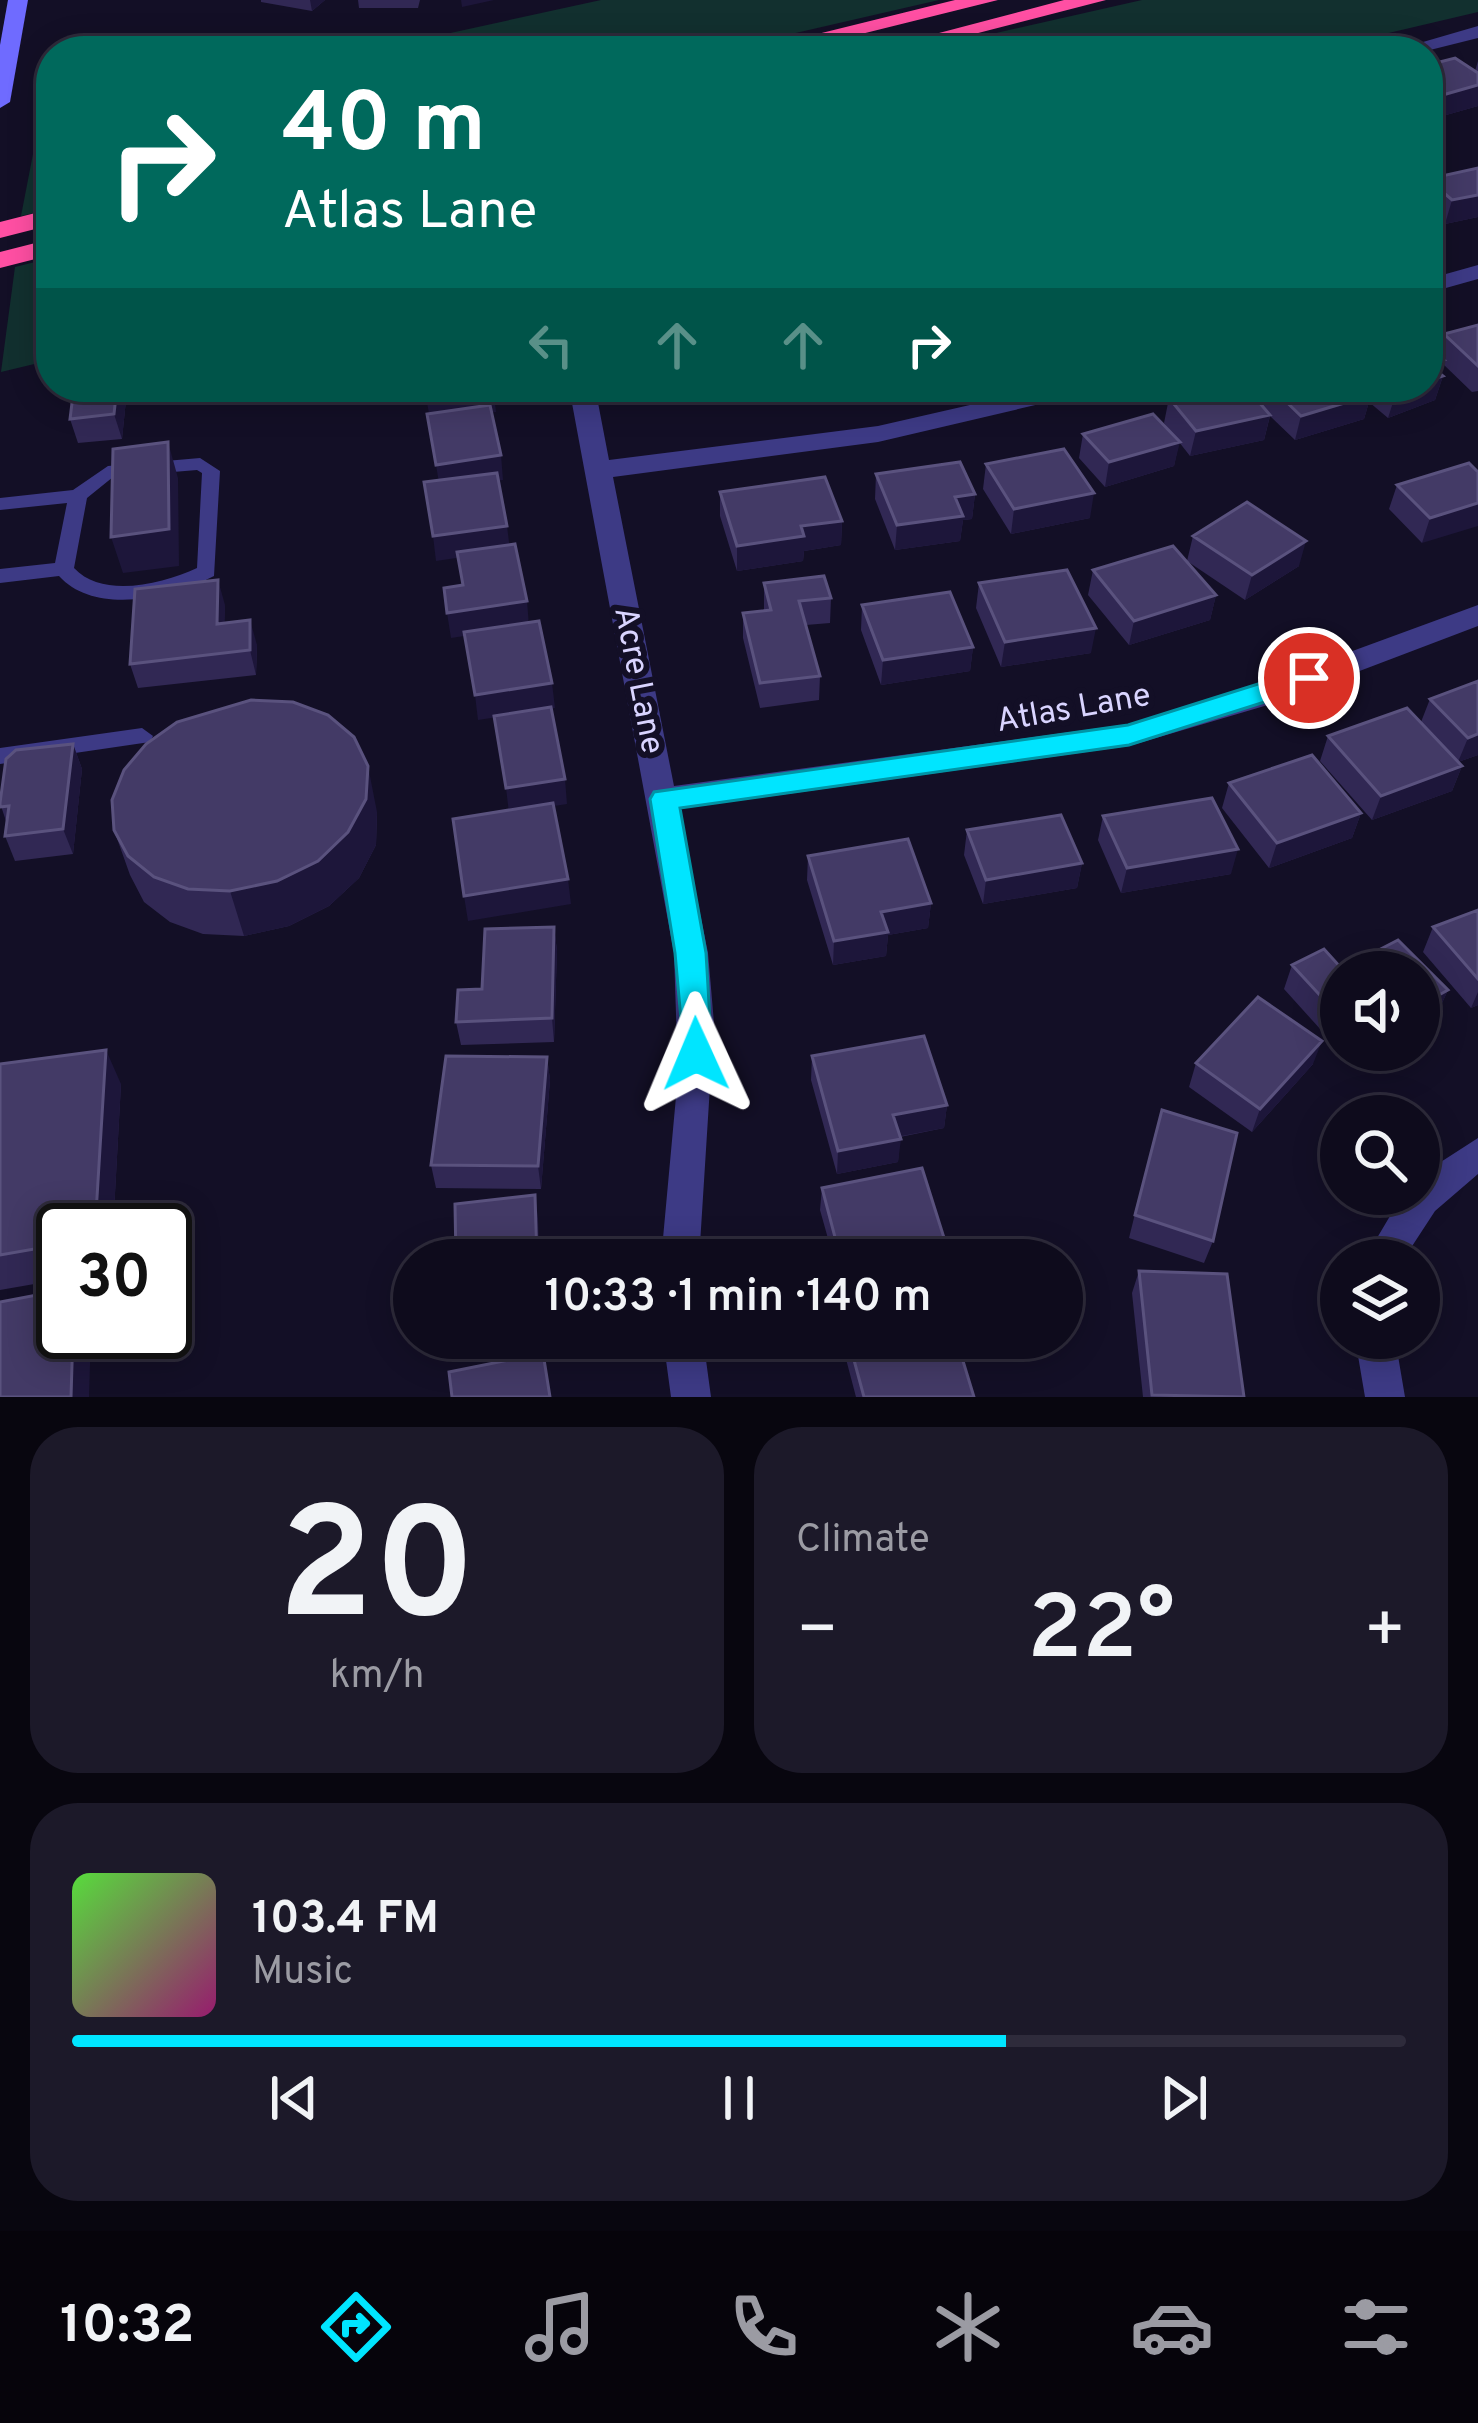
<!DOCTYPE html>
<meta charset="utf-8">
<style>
:root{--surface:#0e0b1c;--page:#1c1929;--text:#f1f3f6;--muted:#9b9ba3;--line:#2e2b3b;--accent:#00e5ff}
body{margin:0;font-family:Overpass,sans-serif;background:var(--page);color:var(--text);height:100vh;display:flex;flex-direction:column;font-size:45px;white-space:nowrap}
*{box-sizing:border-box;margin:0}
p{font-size:39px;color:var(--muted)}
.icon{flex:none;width:66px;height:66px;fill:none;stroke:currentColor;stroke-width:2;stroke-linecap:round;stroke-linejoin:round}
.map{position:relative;height:1397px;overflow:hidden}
.drawer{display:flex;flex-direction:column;gap:30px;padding:30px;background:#08060f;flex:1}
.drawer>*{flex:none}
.banner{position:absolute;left:36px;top:36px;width:1407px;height:366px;border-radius:48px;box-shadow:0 6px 30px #0003,0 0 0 3px var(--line);background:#00695c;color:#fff;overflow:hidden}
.controls{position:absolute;left:1320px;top:951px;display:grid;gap:24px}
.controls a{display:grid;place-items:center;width:120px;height:120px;border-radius:50%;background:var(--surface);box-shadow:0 6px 30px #0003,0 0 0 3px var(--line);font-size:60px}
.speed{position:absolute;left:36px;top:1203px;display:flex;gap:24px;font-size:60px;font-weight:700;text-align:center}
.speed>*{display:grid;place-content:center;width:156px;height:156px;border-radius:50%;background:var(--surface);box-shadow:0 6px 30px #0003,0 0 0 3px var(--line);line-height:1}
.speed .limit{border:6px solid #111;border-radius:18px;background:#fff;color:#111}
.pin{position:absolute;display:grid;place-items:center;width:102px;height:102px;color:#fff;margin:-51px;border:6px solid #fff;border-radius:50%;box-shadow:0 3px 12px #0007}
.me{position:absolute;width:132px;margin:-66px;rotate:359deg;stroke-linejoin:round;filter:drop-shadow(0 0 9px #0008)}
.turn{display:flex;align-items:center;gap:42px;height:252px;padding:0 48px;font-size:54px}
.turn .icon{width:156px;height:156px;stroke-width:2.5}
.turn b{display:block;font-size:84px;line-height:102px}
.lanes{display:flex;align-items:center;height:114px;padding:0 48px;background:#0003;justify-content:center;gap:60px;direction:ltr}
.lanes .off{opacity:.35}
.big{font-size:90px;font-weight:600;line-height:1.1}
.drawer .card{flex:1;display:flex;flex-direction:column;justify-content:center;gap:18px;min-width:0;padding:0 42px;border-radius:48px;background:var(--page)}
.drawer .dial{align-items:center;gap:0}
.dial b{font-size:156px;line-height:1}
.song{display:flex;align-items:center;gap:36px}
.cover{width:144px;height:144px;border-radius:18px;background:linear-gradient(135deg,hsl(110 70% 55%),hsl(320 70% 35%))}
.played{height:12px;border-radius:6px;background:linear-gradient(90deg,var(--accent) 70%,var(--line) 70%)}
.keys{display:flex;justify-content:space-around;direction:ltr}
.heat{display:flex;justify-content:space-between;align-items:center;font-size:66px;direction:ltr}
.drawer .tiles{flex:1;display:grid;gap:30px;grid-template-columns:1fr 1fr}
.card:last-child{grid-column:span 2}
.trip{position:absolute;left:393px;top:1239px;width:690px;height:120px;border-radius:60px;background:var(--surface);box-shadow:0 6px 30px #0003,0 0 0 3px var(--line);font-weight:600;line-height:120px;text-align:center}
.tabs{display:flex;height:192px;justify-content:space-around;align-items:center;background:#06040b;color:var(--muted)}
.tabs .icon{width:84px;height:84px}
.tabs .active{color:var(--accent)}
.tabs b{font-size:54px;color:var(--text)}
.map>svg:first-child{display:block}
.green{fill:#12302f}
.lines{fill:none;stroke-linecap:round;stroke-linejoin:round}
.lane{fill:#3d3a85;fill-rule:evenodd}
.street{fill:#3d3a85;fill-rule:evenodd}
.secondary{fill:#6f6bff;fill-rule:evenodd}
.highway{fill:#ff4fa3;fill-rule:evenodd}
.wall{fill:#312854}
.shaded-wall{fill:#1d163a}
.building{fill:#433a66;stroke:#5a527e;stroke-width:3}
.route{fill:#00e5ff;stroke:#0095a6;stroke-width:3}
.labels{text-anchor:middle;stroke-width:12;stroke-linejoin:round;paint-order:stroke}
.street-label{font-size:33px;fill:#d9d4ff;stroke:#130f26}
</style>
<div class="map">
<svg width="1478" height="1397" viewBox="0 0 1478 1397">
<rect width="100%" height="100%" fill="#130f26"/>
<path class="green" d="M601 0H939L717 51H368Z
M1142 0H1478V12L1312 51H917Z
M51 120V209L21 216 39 123Z
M51 258V360L1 372 15 267Z"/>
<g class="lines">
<path class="lane" d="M200 458 220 471 214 576C172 598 95 616 59 576L0 583V569L55 563 67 503 0 510V498L73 490 108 466ZM197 470 202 473 197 568C162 584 103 599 74 568L87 498 113 477Z
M142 728 153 736 150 742 0 764V748Z"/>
<path class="street" d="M1478 26V38L1426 51H1392Z
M1478 265V279L1428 293V279Z
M569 387H595L609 460 878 426 1048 387H1095L1091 392 878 442 613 477 674 786 1129 724 1257 686 1478 605V626L1278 702 1129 746 679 809 708 953 714 1023 699 1260H661L678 1075 674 953Z
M1478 1138V1174L1435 1211 1403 1260H1364L1403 1194H1419V1176Z
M663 1338H703L711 1397H671Z
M1355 1338H1395L1405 1397H1365Z"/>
<path class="secondary" d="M8 0H28L10 102 0 108V45Z"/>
<path class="highway" d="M955 0H998L793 51H749Z
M1064 0H1106L951 40 939 33Z
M51 209V225L0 238V222Z
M51 239V255L0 268V252Z"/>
</g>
<path class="wall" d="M261 0H325L312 11 261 2Z
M358 0H420L418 8H359Z
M1478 61V106L1432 119 1428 116V65L1475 71Z
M1478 168V217L1445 224 1435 215 1430 231 1428 232V178Z
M1478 325V391L1472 392 1443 364 1440 373 1443 376 1435 400 1388 418 1369 402 1364 419 1295 440 1270 416 1264 440 1190 456 1179 442 1174 466 1105 487 1079 458 1083 434 1175 437 1164 423 1169 398 1252 394 1253 387H1428L1444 334Z
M126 400 122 439 78 443 70 419Z
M986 464 1090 518 1011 534 983 489Z
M1478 472 1422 543 1389 509 1397 485Z
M876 474 975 494 972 519 963 520 960 541 895 550 875 499Z
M720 492 842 521 841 545 804 551 803 561 737 571 720 516Z
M1193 536 1299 566 1245 600 1187 561Z
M1093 570 1216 595 1210 620 1129 645 1088 595Z
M764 583 831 598 830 623 806 625 820 676 819 700 760 708 743 638V613L764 610Z
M979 583 1091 653 1001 667 976 608Z
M225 605 224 623 257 645 256 675 138 688 130 664Z
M862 605 973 647 970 671 881 685 861 630Z
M1478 681V755L1458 762 1462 766 1452 791 1372 820 1320 761 1328 736 1421 722 1430 699Z
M73 744 82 769 73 854 15 861 5 836 7 824 0 803Z
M1229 783 1361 813 1352 838 1269 868 1222 808Z
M377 812 376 845 359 878 329 906 289 926 244 936 203 934 170 922 144 902 130 875 114 830Z
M1103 816 1231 874 1121 893 1098 840Z
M967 830 1082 863 1077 888 983 904 964 855Z
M808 856 931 903 928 928 888 935 886 956 833 965 807 880Z
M1478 910V1005L1471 1008 1423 952 1433 927Z
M554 927 557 951 554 1042 461 1045 456 1022 482 989Z
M1292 965 1342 969 1448 990 1437 1014 1341 972V1050H1370L1349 1061 1284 989Z
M812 1056 947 1105 944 1128 900 1137 898 1162 837 1174 811 1080Z
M547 1057 550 1080 541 1189 436 1188 431 1165Z
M1196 1063 1313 1064 1252 1132 1189 1087Z
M0 1064 121 1084 113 1230H63V1279L0 1290Z
M1155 1133 1213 1241 1204 1263 1129 1238Z
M822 1188 951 1260H834L820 1210Z
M1139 1271 1244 1397H1143L1132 1293Z
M848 1338 974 1397H856L846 1359Z"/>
<path class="shaded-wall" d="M310 0H325L312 11Z
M461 0H494L462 7Z
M1478 85V106L1432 119 1439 96Z
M1478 195V217L1445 224 1452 200Z
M1437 208 1430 231 1428 232V210Z
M1444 360 1438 378 1443 376 1435 400 1388 418 1396 393 1413 387H1428L1429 365Z
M117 387H122L126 400 122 439 114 414Z
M493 387 496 412 430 420 426 396Z
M687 387H734V396L688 402Z
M1371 395 1364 419 1295 440 1301 416Z
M1270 415 1264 440 1190 456 1196 431Z
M168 442 178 478 179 566 123 573 111 537Z
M1180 442 1174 466 1105 487 1109 462Z
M501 455 503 480 440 489 436 465Z
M1094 493 1090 518 1011 534 1014 509Z
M975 494 972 519 963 520 960 541 895 550 897 525 955 497Z
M1478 503V526L1422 543 1430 518Z
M842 521 841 545 804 551 803 561 737 571V546L801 526Z
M507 526 510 550 436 561 433 536Z
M1306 541 1299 566 1245 600 1252 575Z
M218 580 225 605 224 649 217 624Z
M1216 595 1210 620 1129 645 1134 621Z
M527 601 529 626 451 638 447 613Z
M250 620 257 645 256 675 250 650Z
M1096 628 1091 653 1001 667 1005 642Z
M973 647 970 671 881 685 883 660Z
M552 683 555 708 478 720 475 695Z
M1478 734V755L1458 762 1468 738Z
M73 744 82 769 73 854 63 829Z
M368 766 377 812 376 845 359 878 329 906 289 926 244 936 230 891Z
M1462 766 1452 791 1372 820 1381 796Z
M565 779 567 804 509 813 506 788Z
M1361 813 1352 838 1269 868 1277 843Z
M1238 849 1231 874 1121 893 1127 868Z
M1082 863 1077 888 983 904 986 880Z
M568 879 571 904 468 921 464 896Z
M931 903 928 928 888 935 886 956 833 965 834 941 881 912Z
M554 927 557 951 554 1042 552 1018Z
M1448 990 1437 1014 1419 1024V1006Z
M1478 992V1005L1471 1008Z
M1322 1041 1313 1064 1252 1132 1260 1109Z
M106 1050 121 1084 113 1230H95Z
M1354 1050H1370L1349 1061Z
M547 1057 550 1080 541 1189 538 1166Z
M947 1105 944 1128 891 1138 893 1115Z
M901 1139 898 1162 837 1174 838 1151Z
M535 1195 538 1218 540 1260H537Z
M73 1332H91L89 1397H71Z"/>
<path class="building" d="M1455 58 1478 73V85L1439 96 1428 88V65Z
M1478 168V195L1452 200 1428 179Z
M1428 200 1437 208 1428 210Z
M1478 325V366L1444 334Z
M1428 348 1444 360 1429 365 1443 376 1428 381Z
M74 387H117L114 414 70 419Z
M425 387H493L426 396Z
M1222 387H1246L1270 415 1196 431 1169 398Z
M1271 387H1362L1371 395 1301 416Z
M1388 387H1413L1396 393Z
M490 405 501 455 436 465 427 414Z
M1153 414 1180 442 1109 462 1083 434Z
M168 442 169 529 111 537 113 449Z
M1064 449 1094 493 1014 509 986 464Z
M960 462 975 494 955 497 963 516 897 525 876 474Z
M1469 463 1478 472V503L1430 518 1397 485Z
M497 473 507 526 433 536 424 482Z
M825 477 842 521 801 526 804 536 737 546 720 492Z
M1247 502 1306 541 1252 575 1193 536Z
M515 544 527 601 447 613 444 588 463 585 457 552Z
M1173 546 1216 595 1134 621 1093 570Z
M1067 570 1096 628 1005 642 979 583Z
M824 576 831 598 799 601 820 676 760 683 743 613 771 610 764 583Z
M218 580 217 624 250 620V650L130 664 135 589Z
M950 592 973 647 883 660 862 605Z
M539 621 552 683 475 695 464 632Z
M1478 681V734L1468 738 1430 699Z
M251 700 293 702 328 715 354 737 368 766 366 799 348 832 318 861 277 881 230 891 188 889 154 877 128 856 114 830 112 800 124 770 146 744 177 722Z
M551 707 565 779 506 788 494 716Z
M1407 708 1462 766 1381 796 1328 736Z
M73 744 63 829 5 836 9 806 0 807V803L6 759 16 750Z
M1312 755 1361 813 1277 843 1229 783Z
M1212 798 1238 849 1127 868 1103 816Z
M553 803 568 879 464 896 453 819Z
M1061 815 1082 863 986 880 967 830Z
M908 839 931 903 881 912 888 932 834 941 808 856Z
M1478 910V979L1433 927Z
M554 927 552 1018 456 1022 458 990 482 989 485 929Z
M1398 940 1448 990 1419 1006V972H1341V1018L1292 965 1324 949 1342 969Z
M1258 997 1322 1041 1260 1109 1196 1063Z
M924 1036 947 1105 893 1115 901 1139 838 1151 812 1056Z
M106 1050 95 1230H63V1244L0 1255V1064Z
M446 1056 547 1057 538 1166 431 1165Z
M1162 1110 1237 1133 1213 1241 1135 1215Z
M922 1168 951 1260H841L822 1188Z
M535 1195 537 1260H456L455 1204Z
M1139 1271 1227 1274 1244 1397 1152 1395Z
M63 1290V1332H73L71 1397H0V1302Z
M848 1338H956L974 1397H864Z
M543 1353 550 1397H452L449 1372Z"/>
<path class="route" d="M1309 668 1322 678 1318 685 1129 745 680 808 706 953 712 1054 708 1064H685L675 953 650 799 654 792 1128 725Z"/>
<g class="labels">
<g class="street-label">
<text transform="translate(641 680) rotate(79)" y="12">Acre Lane</text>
<text transform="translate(1073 706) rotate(-10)" y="12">Atlas Lane</text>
</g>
</g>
</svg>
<div class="controls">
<a><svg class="icon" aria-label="sound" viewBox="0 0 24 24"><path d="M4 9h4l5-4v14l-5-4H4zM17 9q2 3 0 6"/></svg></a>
<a><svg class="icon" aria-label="search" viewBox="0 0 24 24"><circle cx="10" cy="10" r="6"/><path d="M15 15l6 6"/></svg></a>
<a><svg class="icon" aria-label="layers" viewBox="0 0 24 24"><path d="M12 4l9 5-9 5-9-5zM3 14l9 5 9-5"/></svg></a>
</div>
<div class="speed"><div class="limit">30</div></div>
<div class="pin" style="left:1309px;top:678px;background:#d93025"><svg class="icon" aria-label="arrive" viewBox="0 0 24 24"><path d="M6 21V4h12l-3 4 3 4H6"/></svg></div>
<svg class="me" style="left:696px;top:1054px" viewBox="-20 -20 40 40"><path d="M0-17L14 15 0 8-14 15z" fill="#00e5ff" stroke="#fff" stroke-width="4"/></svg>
<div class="trip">10:33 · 1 min · 140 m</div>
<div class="banner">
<div class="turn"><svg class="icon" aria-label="right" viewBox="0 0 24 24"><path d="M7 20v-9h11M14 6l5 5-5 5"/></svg><div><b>40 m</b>Atlas Lane</div></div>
<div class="lanes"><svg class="icon off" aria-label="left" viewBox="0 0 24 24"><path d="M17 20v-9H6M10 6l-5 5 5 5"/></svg><svg class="icon off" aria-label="ahead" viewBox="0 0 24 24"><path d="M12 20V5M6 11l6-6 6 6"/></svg><svg class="icon off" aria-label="ahead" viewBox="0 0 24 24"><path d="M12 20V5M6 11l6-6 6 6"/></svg><svg class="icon" aria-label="right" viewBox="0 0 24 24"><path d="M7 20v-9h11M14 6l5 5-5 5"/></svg></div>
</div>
</div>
<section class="drawer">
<div class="tiles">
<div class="card dial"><b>20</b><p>km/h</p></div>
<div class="card"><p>Climate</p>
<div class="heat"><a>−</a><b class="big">22°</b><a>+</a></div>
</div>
<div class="card">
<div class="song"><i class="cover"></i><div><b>103.4 FM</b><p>Music</p></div></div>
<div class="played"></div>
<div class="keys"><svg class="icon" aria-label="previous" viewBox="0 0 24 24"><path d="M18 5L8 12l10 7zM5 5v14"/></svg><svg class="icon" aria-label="pause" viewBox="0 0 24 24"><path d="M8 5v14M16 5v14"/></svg><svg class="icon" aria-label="next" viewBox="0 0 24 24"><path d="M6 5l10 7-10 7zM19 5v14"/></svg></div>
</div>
</div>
</section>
<nav class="tabs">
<b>10:32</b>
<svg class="icon active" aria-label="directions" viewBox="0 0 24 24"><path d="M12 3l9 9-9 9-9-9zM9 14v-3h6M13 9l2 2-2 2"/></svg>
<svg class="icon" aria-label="music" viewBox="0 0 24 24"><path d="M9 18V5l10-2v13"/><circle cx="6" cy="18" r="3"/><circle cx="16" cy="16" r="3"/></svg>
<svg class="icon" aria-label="phone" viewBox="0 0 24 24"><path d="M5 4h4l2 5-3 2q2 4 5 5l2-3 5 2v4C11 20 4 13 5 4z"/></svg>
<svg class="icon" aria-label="climate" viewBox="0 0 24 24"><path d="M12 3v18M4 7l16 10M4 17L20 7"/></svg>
<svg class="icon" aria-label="car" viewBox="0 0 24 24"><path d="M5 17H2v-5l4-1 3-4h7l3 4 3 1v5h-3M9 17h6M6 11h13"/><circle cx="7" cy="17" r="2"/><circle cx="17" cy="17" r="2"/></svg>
<svg class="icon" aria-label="filters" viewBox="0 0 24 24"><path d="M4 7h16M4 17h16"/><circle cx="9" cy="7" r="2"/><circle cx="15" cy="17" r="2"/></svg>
</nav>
